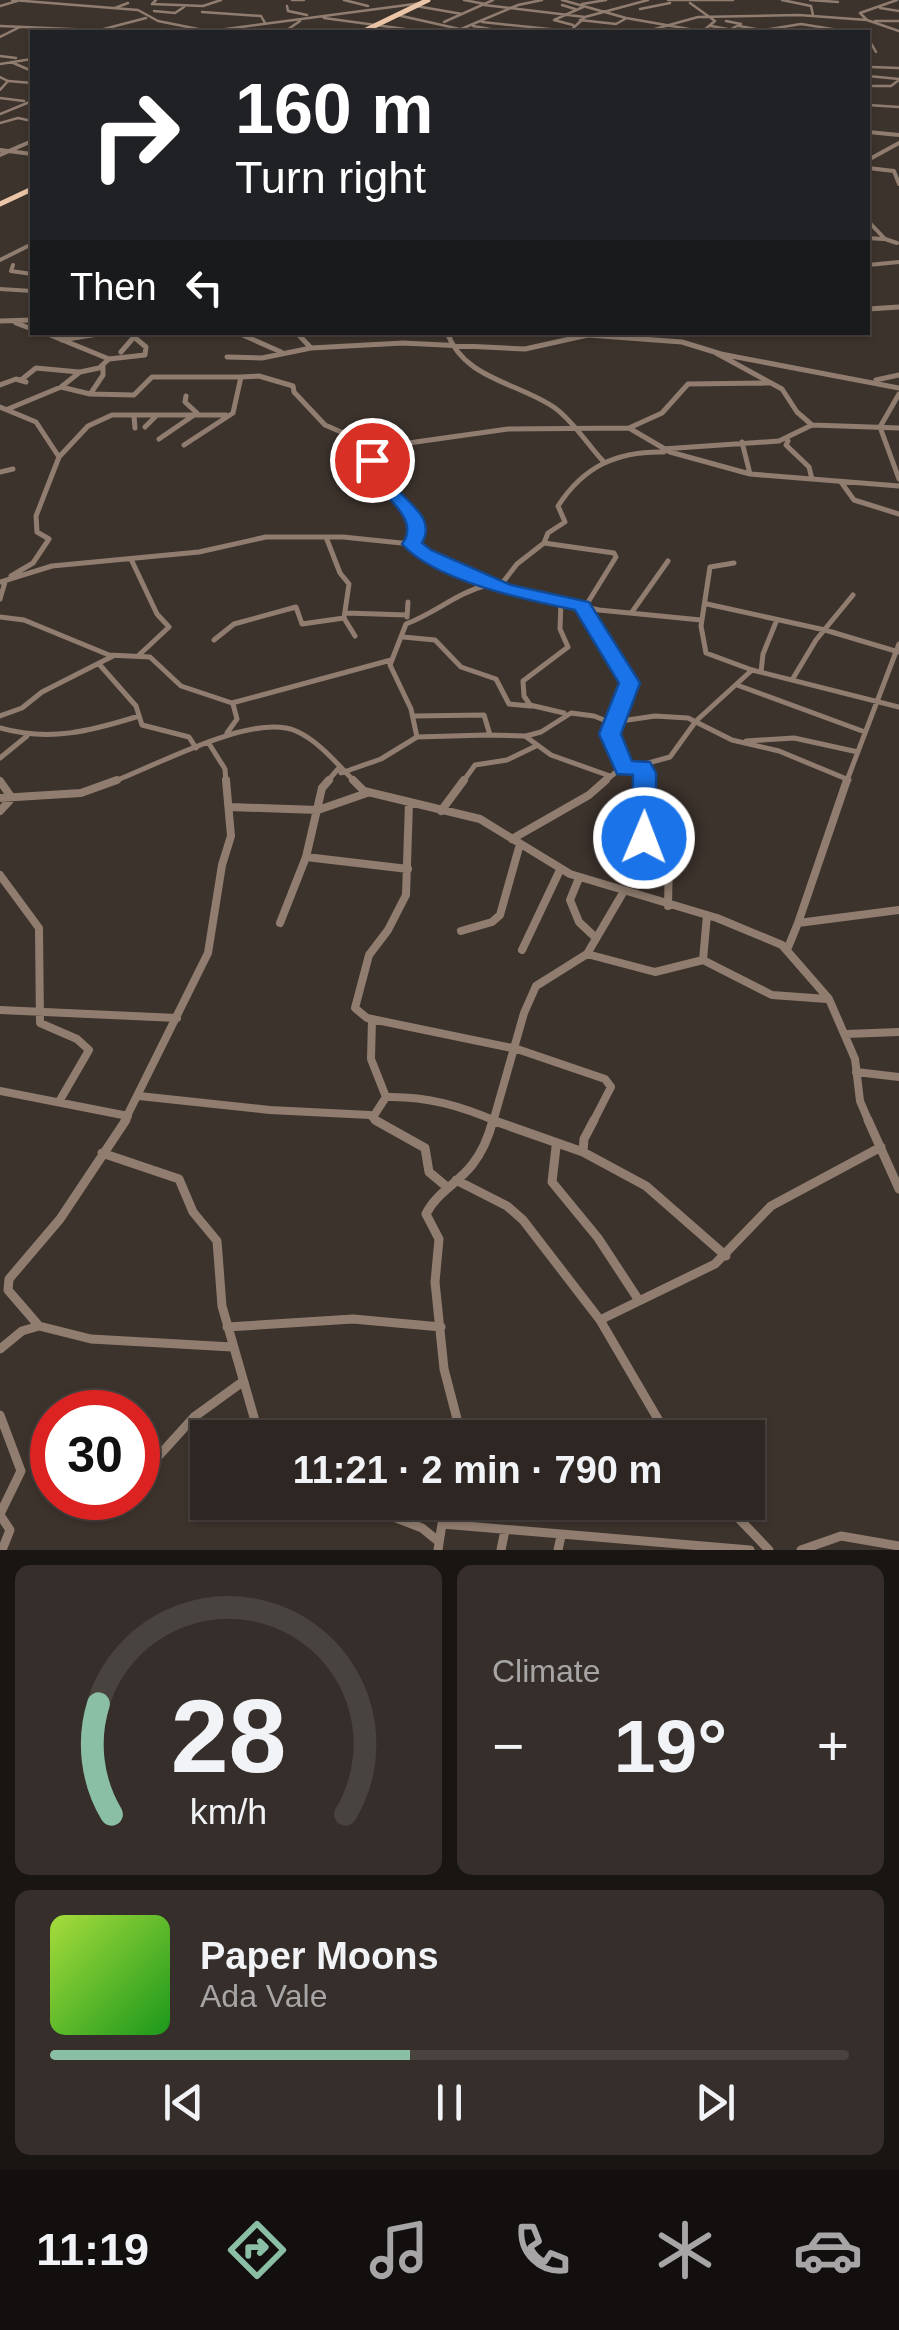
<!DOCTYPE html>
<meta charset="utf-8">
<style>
:root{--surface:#2e2622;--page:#362e2a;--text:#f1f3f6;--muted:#a7a5a5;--line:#494340;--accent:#8abfa5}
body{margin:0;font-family:Arial,sans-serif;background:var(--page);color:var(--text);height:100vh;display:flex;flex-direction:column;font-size:38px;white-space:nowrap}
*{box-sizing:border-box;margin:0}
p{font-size:32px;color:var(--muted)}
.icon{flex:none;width:55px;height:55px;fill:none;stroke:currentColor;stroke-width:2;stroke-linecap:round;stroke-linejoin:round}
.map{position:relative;height:1550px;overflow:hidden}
.sheet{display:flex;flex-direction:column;gap:15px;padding:15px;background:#191513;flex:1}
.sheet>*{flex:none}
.banner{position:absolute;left:30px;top:30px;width:840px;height:305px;border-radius:0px;box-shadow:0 2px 8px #0004,0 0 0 2px var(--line);background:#202124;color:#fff;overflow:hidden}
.speed{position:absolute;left:30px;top:1390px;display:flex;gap:20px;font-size:50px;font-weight:700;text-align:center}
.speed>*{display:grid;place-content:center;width:130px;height:130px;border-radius:50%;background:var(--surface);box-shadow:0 2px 8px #0004,0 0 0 2px var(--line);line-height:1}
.speed .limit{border:15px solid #d22;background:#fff;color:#111}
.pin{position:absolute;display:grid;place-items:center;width:85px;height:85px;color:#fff;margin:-42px;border:5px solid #fff;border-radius:50%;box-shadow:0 2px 10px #0007}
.me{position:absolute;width:110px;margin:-55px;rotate:1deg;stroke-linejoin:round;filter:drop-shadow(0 0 8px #0008)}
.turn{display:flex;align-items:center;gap:35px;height:210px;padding:0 40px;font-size:45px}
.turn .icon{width:130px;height:130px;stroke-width:2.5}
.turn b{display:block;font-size:70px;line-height:85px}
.then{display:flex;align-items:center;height:95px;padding:0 40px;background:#0003;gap:20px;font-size:38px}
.big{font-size:75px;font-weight:600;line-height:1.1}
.sheet .widget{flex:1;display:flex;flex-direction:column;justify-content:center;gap:15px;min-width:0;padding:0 35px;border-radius:15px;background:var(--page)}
.sheet .dial{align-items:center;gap:0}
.dial svg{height:260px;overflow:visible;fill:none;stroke:var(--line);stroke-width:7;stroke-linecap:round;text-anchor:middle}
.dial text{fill:var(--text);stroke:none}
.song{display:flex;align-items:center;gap:30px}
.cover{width:120px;height:120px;border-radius:15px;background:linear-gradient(135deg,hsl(80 70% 55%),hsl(120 70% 35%))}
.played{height:10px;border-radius:5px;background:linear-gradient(90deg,var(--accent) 45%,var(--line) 45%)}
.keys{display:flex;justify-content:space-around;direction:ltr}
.heat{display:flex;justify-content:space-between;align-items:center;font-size:55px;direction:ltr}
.sheet .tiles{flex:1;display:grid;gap:15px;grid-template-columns:1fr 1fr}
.widget:last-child{grid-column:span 2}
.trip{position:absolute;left:190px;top:1420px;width:575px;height:100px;border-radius:0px;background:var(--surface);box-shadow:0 2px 8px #0004,0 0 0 2px var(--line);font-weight:600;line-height:100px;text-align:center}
.tabs{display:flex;height:160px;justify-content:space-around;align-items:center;background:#120f0e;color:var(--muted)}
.tabs .icon{width:70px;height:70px}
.tabs .selected{color:var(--accent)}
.tabs b{font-size:45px;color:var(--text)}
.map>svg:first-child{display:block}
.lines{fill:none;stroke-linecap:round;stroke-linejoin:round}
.minor-far4{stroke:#907d6f;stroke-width:2.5}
.minor-far3{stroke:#907d6f;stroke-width:4}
.minor-far2{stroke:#907d6f;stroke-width:5}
.minor-far1{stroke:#907d6f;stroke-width:8}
.minor{stroke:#907d6f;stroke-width:9}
.primary{stroke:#ebc5a8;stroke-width:5}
.route{fill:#1a73e8;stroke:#114b97;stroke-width:2.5}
</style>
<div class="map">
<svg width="899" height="1550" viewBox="0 0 899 1550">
<rect width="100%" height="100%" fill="#3d332d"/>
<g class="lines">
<path class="minor-far4" d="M12 0 138 10 158 21 208 31
M156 0 152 4 203 6 221 0
M292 0H304
M344 0 368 6
M464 0 485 4
M562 0 626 18 706 32
M668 0H733
M782 0 811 6 813 15
M810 0 838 2
M897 0 860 13 867 20 899 31
M690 3 715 21 703 31
M582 4 606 0
M484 5 585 17
M562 5 575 9
M0 6 17 1
M287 6 288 11 307 15
M416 6 462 14
M115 8 128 3
M880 8 899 11
M640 9 670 3
M154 11 175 13 184 7
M202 12 261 16 265 23
M397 15 473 32
M324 18 427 32
M580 20 616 24 625 19
M875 21H899
M444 22 493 0
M482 22 569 31
M573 25 554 20 583 7
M0 26 142 32
M473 26 496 30
M711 26 744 32
M739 26 773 32
M100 30 146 18
M240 30 259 32
M570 30 599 32
M203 32 422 3
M284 32 300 21
M454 32 518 5 542 0
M569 32 585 17 648 0
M644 32 698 17 799 15 867 20
M725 32 741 24 726 21
M752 32 801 24 851 32
M0 37 20 27
M868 38 876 52
M0 56 16 58
M11 62 32 71
M0 64 32 59
M871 67 899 68
M868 76 899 79
M0 77 8 81 0 90
M8 81 32 83
M868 86H891L899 80
M0 98 24 101
M868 105 899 107
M868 105 869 125
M0 114 32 101
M0 123 18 118 32 121
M868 132 889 134"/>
<path class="minor-far3" d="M868 132 899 135
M0 150 32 154
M0 155 32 141
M868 160 899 143
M868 168 894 171 899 184
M868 221 885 239 897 243
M868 238 883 239
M0 260 32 244
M13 265 11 271 32 274
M868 265 899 262
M0 289 32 291"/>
<path class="minor-far2" d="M868 309 899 307
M0 321 32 320
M16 323 32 329
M236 332 281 352
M296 332 311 348
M447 332C464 380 518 382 555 408 573 421 588 445 603 461
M61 340 98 334
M121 352 134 337 130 332
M227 357 262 358 311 348 403 343 525 349 588 335 682 342 721 354 899 388
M109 359 145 355 146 347 134 337
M241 377 259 376 293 386 294 392 325 425 364 442 369 450
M21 380 36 368 79 372
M876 380 899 375
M0 385 16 379 26 382
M61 387 90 394 134 395 152 377H241L233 413 184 445
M91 393 103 375V366
M899 394 880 427 899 479
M0 407 36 422 59 457 36 516 37 532 49 539 33 563 11 576
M8 409 61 387 80 372 99 368 109 359 43 332
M134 416 135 428
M812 425 899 428
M145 427 156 416
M629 428 662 413 688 384 770 383
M159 439 197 413 185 402 186 396
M788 441 786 445 809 467 812 479
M742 442 750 474
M663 449 779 441 812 425 797 412 782 389 716 353
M59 457 88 426 112 415H226
M0 472 13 469
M841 482 854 500 899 514
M326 537 340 573 349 584 344 618 355 636
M544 543 548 533 565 522 558 506C584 466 617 451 664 452
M411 544 417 537C414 513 401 496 382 481V473L368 454 373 448 508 429 629 428 670 452 750 474 899 486
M131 559 157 614 169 627 139 655
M734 563 710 567 701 626 706 653 752 670 899 707
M0 582 52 566 199 552 266 537H343L411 544 427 555 511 591 599 610 701 620
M500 586 517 564 544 543 614 553 616 557 585 607
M0 599 5 582
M561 601 560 629 568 647 523 681 524 696 530 705 564 713
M707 604 825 630 899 652
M582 607 629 681 628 693 610 734 625 769
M632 612 668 561
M346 613 407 615
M0 617 24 620 109 655 150 657 181 686 232 703 391 660
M407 617 408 602
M403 637 435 640 461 667 496 679 509 704 530 706
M214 640 234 624 296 607 302 624 344 618
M99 664 136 706 142 725 189 737 196 748
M761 672 763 654 776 622
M792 680 816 640 853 595
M737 685 865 732
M0 716 22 708 42 692 113 656
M414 716 484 715 490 735
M614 722 655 716 688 718 732 740 779 751 849 780
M0 728C50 742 91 731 139 716
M227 733 237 719 233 704
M526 736 541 732 571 713 594 716 614 724
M417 737 411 709 390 665 406 624C435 613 457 593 487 585
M746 741 794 738 858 752
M208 742 225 769 226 783
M0 758 27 736
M642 767 645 783
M341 773 381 759 417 737 486 735 525 736 551 755 610 776
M110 783C156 766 252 712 296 731 319 741 338 765 356 783
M326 783 338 769
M462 783 475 765 507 760 536 746
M603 783 616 772 670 757 696 721 752 670
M846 783 899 644"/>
<path class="minor-far1" d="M353 780 364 791 480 819 570 874 717 918 782 945 829 999 855 1059 860 1101 869 1122
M644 780 643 829 649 851 669 857 668 906
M0 781 12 798 0 811
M0 798 81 793 117 780
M409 802 406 895 388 930 369 955 355 1008 367 1018 517 1049 605 1079 611 1087 593 1122
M230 807 318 810 367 793
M441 811 464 780
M512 839 589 795 606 780
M306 857 408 869
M0 875 39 928 40 1023 77 1039 89 1050 60 1100
M579 878 570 900 579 922 596 938
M707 915 703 960 772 995 827 999
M280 923 306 857 322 788 329 780
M798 923 847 780
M461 931 492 922 500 915 520 844
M522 950 560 870
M787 950 798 923 899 910
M587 954 655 972 703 960
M0 1010 177 1018
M372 1019 371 1059 386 1097
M846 1034 899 1032
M856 1072 899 1077
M0 1091 128 1116
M139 1096 270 1110 370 1115 378 1122
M373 1117 386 1097C427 1096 461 1106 498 1122
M124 1122 208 953 222 865 231 836 226 780
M493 1122 524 1013 536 986 587 954 624 891"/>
<path class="minor" d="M375 1120 425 1148 429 1172 447 1187
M492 1120 583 1152
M594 1120 584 1139 583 1152 646 1186 726 1256
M868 1120 899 1189
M556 1147 552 1182 598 1238 638 1299
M102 1153 179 1179 193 1212 217 1241 222 1306 260 1438
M456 1180 507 1206 523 1220 600 1320 669 1438
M600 1320 715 1264 771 1206 881 1147
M39 1326 8 1290 9 1279 60 1219 126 1120
M227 1327 353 1319 441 1327
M0 1349 22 1331 39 1326 91 1339 232 1347
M0 1415 21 1471 0 1514
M462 1438 444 1369 435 1282 439 1239 426 1214C436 1193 458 1183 472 1165 483 1151 489 1136 493 1120
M654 1438 667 1435
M155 1460 194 1417 241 1383
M355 1502 422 1528 438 1541
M723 1502 769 1550
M0 1515 10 1530 2 1550
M442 1524 750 1550
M438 1550 442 1524 452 1502
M501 1550 505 1530
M558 1550 561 1536
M801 1550 841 1536 899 1546"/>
<path class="primary" d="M362 32 428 0
M0 204 32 189"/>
</g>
<path class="route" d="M372 454C385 460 386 468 391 480 401 501 438 515 422 543L431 550 511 585 589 602 640 683 621 734 632 761 650 762 656 773V838L653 844 644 846 632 838 633 775 617 774 599 734 619 683 575 610C526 600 435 581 402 544 420 521 387 498 373 481V473L363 460Z"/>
</svg>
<div class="speed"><div class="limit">30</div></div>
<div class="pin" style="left:372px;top:460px;background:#d93025"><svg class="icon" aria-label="arrive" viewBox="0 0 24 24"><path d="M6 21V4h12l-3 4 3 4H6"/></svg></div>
<svg class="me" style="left:644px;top:838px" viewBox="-20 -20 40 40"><circle r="17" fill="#1a73e8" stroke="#fff" stroke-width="3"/><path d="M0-11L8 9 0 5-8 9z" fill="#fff"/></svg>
<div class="trip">11:21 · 2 min · 790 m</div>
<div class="banner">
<div class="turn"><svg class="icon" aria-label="right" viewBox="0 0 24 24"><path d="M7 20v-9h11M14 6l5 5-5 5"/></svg><div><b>160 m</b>Turn right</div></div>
<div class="then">Then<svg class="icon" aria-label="left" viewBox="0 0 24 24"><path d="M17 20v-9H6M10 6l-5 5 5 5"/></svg></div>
</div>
</div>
<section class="sheet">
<div class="tiles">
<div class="widget dial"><svg viewBox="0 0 100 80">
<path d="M14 69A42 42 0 1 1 86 69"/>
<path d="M14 69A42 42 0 0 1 10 35" stroke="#8abfa5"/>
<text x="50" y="56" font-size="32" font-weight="700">28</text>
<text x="50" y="72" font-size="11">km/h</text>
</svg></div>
<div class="widget"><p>Climate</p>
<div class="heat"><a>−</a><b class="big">19°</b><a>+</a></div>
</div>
<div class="widget">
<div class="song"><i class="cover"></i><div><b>Paper Moons</b><p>Ada Vale</p></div></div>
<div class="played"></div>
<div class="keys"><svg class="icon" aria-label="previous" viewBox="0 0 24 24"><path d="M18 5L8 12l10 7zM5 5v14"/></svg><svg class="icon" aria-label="pause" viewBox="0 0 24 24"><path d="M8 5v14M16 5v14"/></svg><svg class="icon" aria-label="next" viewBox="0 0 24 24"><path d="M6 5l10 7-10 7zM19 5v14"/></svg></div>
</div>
</div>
</section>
<nav class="tabs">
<b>11:19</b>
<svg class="icon selected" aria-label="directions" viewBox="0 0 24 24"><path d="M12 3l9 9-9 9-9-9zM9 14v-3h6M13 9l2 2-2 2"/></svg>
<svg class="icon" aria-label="music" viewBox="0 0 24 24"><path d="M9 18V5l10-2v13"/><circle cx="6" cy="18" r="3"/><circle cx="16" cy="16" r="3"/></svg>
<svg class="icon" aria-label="phone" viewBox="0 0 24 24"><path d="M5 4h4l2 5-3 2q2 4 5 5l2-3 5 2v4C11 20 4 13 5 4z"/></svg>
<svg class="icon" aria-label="climate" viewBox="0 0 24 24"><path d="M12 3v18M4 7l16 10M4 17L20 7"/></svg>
<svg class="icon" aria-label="car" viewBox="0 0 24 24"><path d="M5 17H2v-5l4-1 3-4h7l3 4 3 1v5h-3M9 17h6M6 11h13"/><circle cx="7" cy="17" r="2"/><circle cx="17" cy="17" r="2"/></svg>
</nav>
